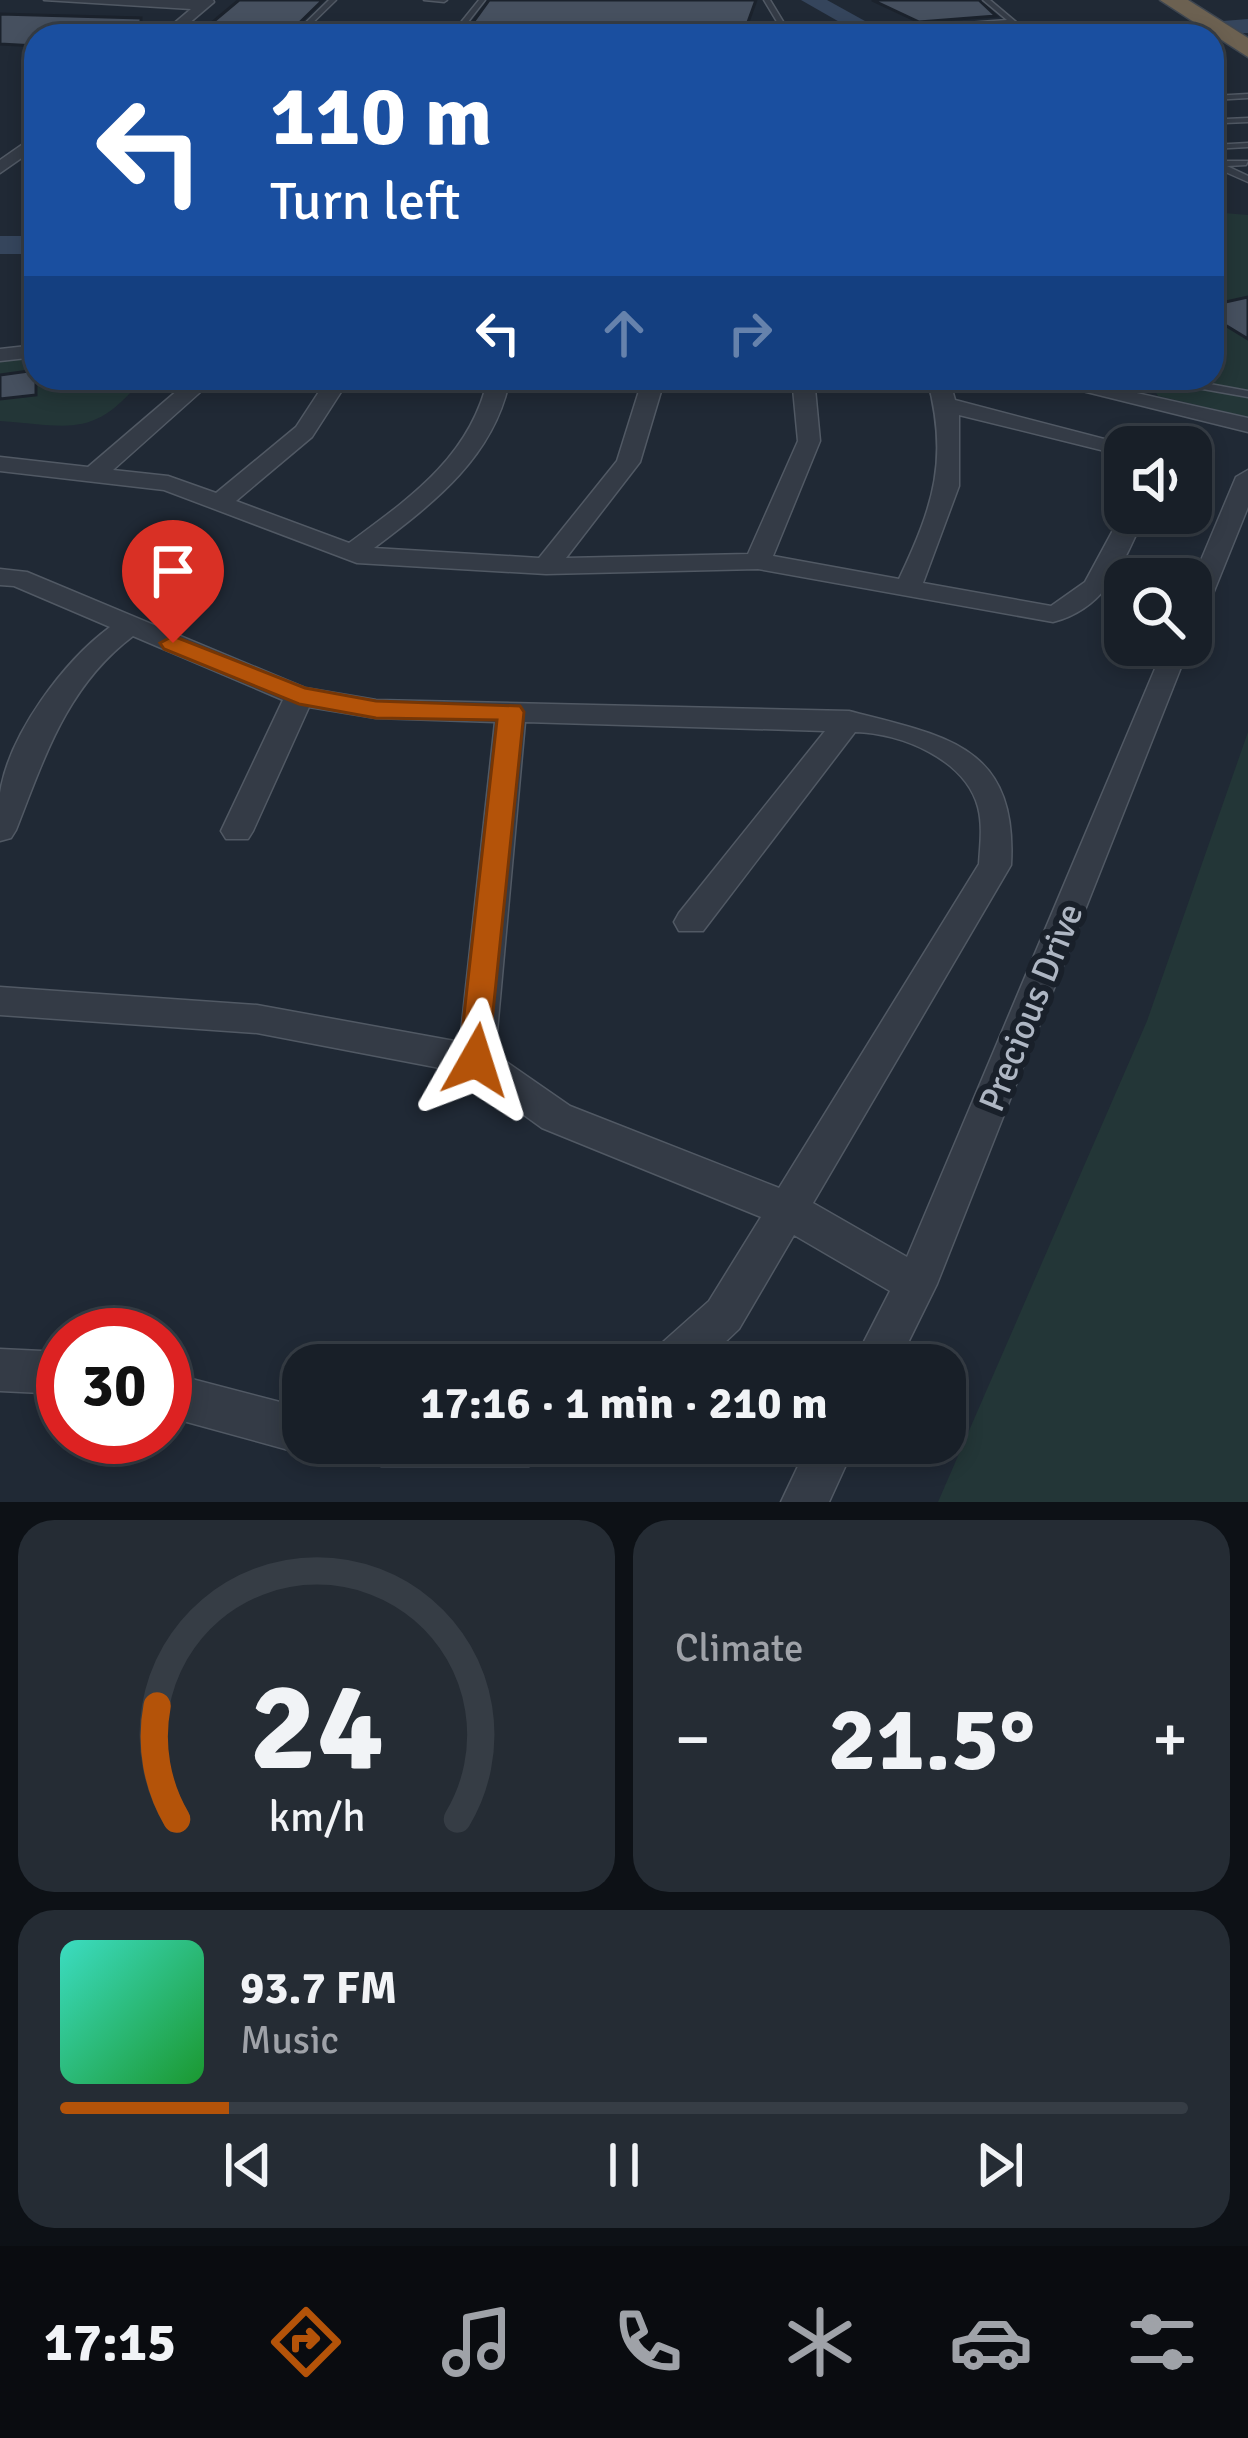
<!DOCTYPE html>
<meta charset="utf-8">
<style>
:root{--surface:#181f28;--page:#252c34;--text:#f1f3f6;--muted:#9fa2a8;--line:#363d45;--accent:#b45309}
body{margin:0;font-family:Signika,sans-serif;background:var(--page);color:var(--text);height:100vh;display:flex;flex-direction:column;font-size:45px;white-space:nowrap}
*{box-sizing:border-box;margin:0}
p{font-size:39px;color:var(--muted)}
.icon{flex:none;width:66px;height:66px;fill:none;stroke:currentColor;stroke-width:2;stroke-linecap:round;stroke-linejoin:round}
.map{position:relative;height:1502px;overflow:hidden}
.side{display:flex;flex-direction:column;gap:18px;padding:18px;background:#0d1116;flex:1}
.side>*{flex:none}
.guide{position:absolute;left:24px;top:24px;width:1200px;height:366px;border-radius:36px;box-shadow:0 6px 18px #0003,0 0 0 3px var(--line);background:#1a4fa0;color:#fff;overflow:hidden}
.fabs{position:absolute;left:1104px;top:426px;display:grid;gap:24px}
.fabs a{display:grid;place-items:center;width:108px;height:108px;border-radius:24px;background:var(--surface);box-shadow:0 6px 18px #0003,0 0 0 3px var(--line);font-size:60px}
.speed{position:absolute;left:36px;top:1308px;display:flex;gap:24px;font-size:60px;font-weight:700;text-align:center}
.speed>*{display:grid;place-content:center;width:156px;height:156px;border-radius:50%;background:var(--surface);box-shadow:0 6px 18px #0003,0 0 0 3px var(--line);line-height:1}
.speed .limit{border:18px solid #d22;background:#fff;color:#111}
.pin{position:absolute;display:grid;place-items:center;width:102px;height:102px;color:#fff;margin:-123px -51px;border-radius:50% 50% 50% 0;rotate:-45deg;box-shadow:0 0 12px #0007}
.pin .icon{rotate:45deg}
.me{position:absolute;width:132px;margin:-66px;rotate:6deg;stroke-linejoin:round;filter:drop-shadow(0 0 9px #0008)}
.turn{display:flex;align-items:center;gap:42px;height:252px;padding:0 48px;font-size:54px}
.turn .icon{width:156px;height:156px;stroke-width:2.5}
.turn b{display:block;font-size:84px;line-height:102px}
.lanes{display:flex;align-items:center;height:114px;padding:0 48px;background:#0003;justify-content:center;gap:60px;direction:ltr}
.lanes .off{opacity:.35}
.big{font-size:90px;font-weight:800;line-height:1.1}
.side .card{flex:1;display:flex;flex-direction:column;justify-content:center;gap:18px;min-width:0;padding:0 42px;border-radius:36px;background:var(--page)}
.side .dial{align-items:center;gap:0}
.dial svg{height:312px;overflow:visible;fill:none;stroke:var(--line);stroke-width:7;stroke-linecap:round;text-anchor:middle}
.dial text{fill:var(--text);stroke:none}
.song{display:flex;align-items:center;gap:36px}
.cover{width:144px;height:144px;border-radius:18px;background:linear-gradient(135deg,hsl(170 70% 55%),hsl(130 70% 35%))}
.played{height:12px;border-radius:6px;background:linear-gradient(90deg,var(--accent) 15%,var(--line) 15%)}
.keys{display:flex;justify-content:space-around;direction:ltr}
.heat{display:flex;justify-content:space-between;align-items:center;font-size:66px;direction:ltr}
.side .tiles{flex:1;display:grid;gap:18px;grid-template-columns:1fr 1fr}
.card:last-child{grid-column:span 2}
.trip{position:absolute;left:282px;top:1344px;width:684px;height:120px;border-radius:36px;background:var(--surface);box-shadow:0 6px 18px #0003,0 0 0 3px var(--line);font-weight:800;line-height:120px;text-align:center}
.tabs{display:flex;height:192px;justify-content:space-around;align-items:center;background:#0a0c10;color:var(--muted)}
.tabs .icon{width:84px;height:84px}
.tabs .selected{color:var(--accent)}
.tabs b{font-size:54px;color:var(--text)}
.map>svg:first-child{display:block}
.green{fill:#233637}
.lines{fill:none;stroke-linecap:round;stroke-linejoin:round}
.river{fill:#35455c;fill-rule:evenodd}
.building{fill:#46505f;stroke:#1b222c;stroke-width:3}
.service-casing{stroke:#515964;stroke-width:3}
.minor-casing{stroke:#515964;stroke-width:3}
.motorway-casing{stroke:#3e4650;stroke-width:3}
.service{fill:#343b46;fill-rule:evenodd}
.minor{fill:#343b46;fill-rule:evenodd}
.motorway{fill:#6c6151;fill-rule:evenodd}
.route{fill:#b45309;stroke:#753606;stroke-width:3}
.labels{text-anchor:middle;stroke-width:12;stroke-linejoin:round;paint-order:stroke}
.street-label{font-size:36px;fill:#aeb6c3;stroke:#19202a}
</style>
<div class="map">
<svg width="1248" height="1502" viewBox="0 0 1248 1502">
<rect width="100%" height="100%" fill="#202935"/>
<path class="green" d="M1212 212 1248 215V417L1158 396 1147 378H1212Z
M36 354V378H143C94 439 71 426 0 421V358Z
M1248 732V1502H938L1147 1021Z"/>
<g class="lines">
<path class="river" d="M801 0H827L892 36H864Z
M1248 19V33L1113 36 1124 29Z
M0 236H36V254H0Z"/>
</g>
<path class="building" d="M239 0H323L286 36H196Z
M489 0H756L743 36H463Z
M872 0H979L996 16 919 22Z
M0 14 141 18V36H36V46L0 44Z
M1248 297V339L1212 317V305Z
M36 370V395L0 399V375Z"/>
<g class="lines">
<defs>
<path id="service" d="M329 0H336L299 36H292Z
M424 0H447L444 2Z
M479 0H485L457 36H450Z
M764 0H770L784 23 823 36H813L779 25Z
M983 0H990L1016 22 932 28 929 26 1007 20Z
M1248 94V98L1212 100V96Z
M1212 110 1226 119 1248 118V122L1224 123 1212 116Z
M1248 143V147L1212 149V145Z
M1248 161 1246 165 1227 166 1248 176V182L1212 166V162L1215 161Z
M1175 378H1186L1188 380 1248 391V397L1180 385Z"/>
<path id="minor" d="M44 0H213L214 2 174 36H159L191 9Z
M36 135V148L0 173V160Z
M36 345V357L0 361V349Z
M192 378H216L113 470 168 476 216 493 296 427 328 378H350L312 437 236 501 349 543C410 498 471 456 488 378H510C495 456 435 502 374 548L539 558 617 461 643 378H665L640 462 566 558 748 554 798 441 792 378H814L820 441 773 556 899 579C934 505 949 458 927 378H949L955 400 1135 447H1125V456L959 415V486L923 583 1051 606 1085 582 1125 508V513H1146C1124 560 1108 608 1053 622L758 569 546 574 357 563 164 490 0 471V457L88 467Z
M1030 378H1070L1248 418V432Z
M1248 470V507L1204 616 1191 624V584L1236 477Z
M0 569 27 572 305 688 376 700 849 711C944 736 1018 744 1011 865L813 1203 907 1257 1165 645 1191 642 937 1284 897 1365H852L890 1291 794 1235 739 1329 701 1365H648L654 1350 709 1301 761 1217 542 1128 466 1073 257 1033 0 1015V987L257 1005 460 1042 495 722 376 718 309 707 253 831 248 839H226L221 831 283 700 133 636C67 686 45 756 16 830L11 838 0 841C0 826 0 808 0 793 9 734 64 661 110 627L14 586 0 585ZM525 722 825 731 679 913 674 922 679 931H703L855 732C901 733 965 759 978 807 983 826 980 846 979 864L779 1188 570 1106 495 1054Z
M0 1349 63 1352V1394L0 1391Z
M165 1372 303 1408V1443H321L319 1447 303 1454 165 1416Z
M358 1443H552L545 1459 529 1466H381L365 1459Z
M809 1443H856L829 1502H781Z"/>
<path id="motorway" d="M1160 0H1188L1248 38V57Z"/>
</defs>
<use href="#service" class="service-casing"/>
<use href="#minor" class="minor-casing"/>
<use href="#motorway" class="motorway-casing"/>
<use href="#service" class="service"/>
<use href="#minor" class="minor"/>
<use href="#motorway" class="motorway"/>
</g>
<path class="route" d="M173 636 305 688 376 701 520 706 524 712 487 1070H464L459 1060 497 720 376 718 299 704 164 649 160 643Z"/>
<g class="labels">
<g class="street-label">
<text transform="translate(1030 1007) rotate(-68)" y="13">Precious Drive</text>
</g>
</g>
</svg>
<div class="fabs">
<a><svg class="icon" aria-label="sound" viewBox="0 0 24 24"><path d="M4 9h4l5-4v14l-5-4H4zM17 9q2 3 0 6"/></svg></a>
<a><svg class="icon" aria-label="search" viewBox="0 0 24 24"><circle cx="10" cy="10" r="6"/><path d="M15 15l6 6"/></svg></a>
</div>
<div class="speed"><div class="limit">30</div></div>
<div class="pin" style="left:173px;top:643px;background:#d93025"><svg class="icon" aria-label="arrive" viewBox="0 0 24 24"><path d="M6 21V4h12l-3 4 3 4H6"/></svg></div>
<svg class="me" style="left:476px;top:1060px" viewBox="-20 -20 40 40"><path d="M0-17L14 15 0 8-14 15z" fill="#b45309" stroke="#fff" stroke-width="4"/></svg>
<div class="trip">17:16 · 1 min · 210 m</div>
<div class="guide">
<div class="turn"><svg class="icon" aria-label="left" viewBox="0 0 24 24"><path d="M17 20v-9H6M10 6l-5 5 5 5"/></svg><div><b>110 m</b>Turn left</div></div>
<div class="lanes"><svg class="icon" aria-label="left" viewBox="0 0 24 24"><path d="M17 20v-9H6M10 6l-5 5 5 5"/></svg><svg class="icon off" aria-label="ahead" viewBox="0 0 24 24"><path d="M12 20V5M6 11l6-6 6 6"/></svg><svg class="icon off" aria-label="right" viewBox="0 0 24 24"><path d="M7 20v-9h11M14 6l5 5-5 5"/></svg></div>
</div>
</div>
<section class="side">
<div class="tiles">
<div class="card dial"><svg viewBox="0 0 100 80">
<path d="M14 69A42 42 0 1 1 86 69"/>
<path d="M14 69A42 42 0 0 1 9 40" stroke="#b45309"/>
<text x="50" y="56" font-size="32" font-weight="700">24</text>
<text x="50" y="72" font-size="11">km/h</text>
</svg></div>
<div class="card"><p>Climate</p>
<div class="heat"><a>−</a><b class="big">21.5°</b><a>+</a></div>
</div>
<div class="card">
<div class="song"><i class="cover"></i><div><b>93.7 FM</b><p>Music</p></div></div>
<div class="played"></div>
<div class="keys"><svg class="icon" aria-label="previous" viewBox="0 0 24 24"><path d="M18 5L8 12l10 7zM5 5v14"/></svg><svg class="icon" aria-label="pause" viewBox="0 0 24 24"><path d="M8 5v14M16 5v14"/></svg><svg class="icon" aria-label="next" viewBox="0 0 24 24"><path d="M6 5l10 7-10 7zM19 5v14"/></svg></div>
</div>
</div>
</section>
<nav class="tabs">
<b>17:15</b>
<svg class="icon selected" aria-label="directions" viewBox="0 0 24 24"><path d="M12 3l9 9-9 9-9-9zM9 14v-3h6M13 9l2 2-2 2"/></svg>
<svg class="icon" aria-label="music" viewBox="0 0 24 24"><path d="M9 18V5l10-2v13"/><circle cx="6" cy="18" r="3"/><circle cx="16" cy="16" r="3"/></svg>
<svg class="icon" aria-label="phone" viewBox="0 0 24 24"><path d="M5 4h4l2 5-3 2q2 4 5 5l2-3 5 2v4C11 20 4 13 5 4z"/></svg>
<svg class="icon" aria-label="climate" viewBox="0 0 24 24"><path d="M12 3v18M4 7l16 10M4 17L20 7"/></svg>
<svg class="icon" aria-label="car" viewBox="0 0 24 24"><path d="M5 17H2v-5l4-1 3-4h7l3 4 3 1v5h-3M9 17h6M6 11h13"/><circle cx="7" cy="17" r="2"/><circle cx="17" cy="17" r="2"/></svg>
<svg class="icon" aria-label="filters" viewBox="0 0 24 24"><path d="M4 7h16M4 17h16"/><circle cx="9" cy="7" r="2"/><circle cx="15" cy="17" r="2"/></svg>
</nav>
